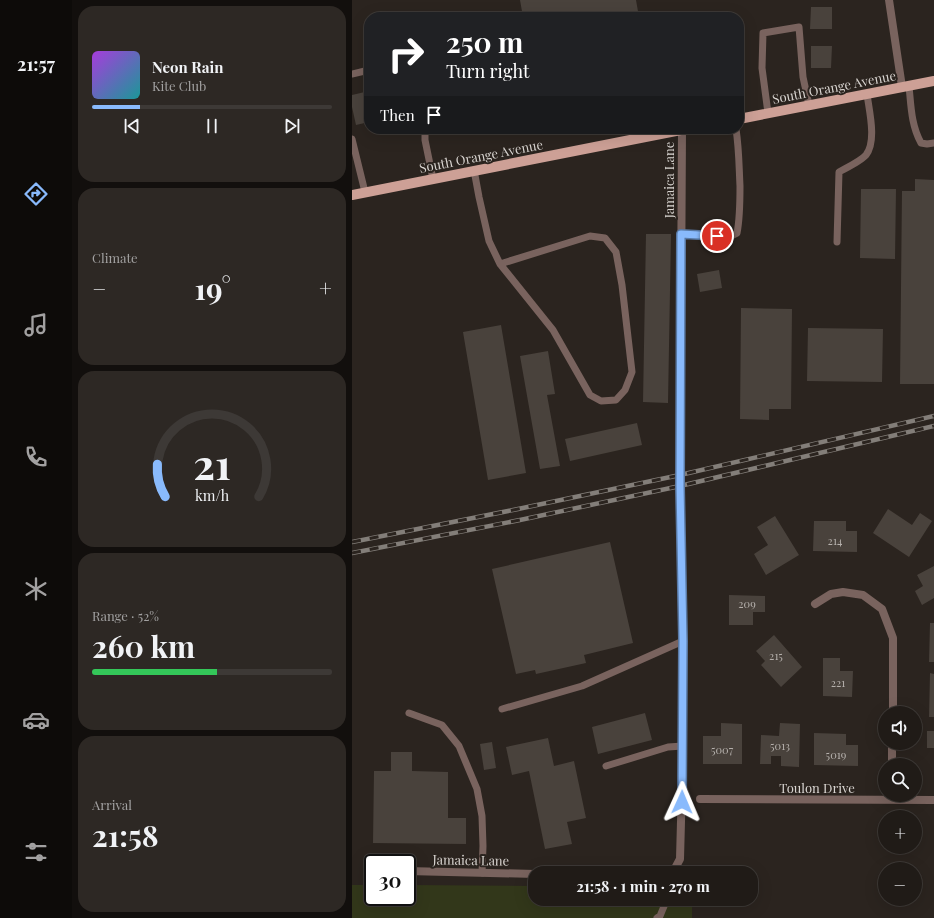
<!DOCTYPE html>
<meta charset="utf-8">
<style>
:root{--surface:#201b17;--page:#2d2824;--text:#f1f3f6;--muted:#a2a1a1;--line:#3d3936;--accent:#89bafc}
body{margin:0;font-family:"Playfair Display",serif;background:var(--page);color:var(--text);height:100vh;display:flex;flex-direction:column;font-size:15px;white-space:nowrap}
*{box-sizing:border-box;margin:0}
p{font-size:13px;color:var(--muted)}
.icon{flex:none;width:22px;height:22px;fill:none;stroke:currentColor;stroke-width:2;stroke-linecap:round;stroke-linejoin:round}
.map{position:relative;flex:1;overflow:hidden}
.panel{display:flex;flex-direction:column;gap:6px;padding:6px;background:#120f0d;width:280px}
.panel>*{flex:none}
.top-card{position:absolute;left:12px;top:12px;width:380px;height:122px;border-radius:16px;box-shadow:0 4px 16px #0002,0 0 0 1px var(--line);background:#202124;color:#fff;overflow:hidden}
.buttons{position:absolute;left:526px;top:706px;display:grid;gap:8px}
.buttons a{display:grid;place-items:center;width:44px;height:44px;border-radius:50%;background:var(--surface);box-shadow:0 4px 16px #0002,0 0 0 1px var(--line);font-size:20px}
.speed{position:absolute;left:12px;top:854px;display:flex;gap:8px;font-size:20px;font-weight:700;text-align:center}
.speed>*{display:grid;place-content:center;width:52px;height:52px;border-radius:50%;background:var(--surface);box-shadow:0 4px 16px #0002,0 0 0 1px var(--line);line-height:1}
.speed .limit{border:2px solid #111;border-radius:6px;background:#fff;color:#111}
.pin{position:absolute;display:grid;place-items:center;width:34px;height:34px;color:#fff;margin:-17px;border:2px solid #fff;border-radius:50%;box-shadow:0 1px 4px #0007}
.me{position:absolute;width:44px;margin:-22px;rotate:1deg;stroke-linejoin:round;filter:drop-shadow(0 0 3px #0008)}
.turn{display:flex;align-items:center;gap:14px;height:84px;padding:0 16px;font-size:18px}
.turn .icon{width:52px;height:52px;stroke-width:2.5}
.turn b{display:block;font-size:28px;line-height:34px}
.then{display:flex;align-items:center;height:38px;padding:0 16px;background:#0003;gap:8px;font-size:15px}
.big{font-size:30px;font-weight:700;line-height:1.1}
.panel .card{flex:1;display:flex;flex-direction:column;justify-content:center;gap:6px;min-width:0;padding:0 14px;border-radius:16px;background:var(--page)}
.panel .dial{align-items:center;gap:0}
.dial svg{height:104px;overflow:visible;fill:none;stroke:var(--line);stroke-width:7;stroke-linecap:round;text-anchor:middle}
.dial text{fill:var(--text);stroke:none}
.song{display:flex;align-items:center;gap:12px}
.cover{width:48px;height:48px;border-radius:6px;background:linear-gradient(135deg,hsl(280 70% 55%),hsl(180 70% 35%))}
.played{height:4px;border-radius:2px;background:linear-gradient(90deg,var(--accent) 20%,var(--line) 20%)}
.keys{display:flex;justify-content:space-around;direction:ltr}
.heat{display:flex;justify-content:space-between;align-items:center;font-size:22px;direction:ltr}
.charge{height:6px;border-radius:3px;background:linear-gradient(90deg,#34c759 52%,var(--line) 0)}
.trip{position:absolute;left:176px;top:866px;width:230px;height:40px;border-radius:16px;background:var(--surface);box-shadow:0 4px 16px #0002,0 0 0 1px var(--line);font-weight:700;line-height:40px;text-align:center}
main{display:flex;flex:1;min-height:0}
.tab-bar{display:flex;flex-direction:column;width:72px;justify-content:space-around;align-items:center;background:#0d0b09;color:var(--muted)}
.tab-bar .icon{width:28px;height:28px}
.tab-bar .active{color:var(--accent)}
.tab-bar b{font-size:18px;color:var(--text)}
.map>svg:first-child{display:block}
.green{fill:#32371a}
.building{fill:#49423c}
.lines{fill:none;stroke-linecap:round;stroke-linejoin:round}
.lane{stroke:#79635e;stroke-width:7}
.street{stroke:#79635e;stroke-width:8}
.primary{stroke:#cda096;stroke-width:10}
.rail-casing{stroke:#837e79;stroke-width:4.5}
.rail{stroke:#2b241f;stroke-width:3;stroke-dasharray:9;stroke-linecap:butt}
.route-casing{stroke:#5979a4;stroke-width:10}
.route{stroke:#89bafc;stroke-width:7}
.labels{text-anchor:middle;stroke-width:4;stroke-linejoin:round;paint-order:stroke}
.number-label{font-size:11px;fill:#b5b0ac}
.street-label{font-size:13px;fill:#d9d5d1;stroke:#2b241f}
</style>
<main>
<nav class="tab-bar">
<b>21:57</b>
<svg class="icon active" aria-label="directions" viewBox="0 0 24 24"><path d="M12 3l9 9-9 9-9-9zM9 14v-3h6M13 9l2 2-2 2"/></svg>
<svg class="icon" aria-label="music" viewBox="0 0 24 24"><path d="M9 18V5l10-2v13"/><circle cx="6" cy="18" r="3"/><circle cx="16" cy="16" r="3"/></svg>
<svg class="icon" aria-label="phone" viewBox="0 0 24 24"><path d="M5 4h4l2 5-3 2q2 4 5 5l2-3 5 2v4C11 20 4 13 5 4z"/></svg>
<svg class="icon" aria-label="climate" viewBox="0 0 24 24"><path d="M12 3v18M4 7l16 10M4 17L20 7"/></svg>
<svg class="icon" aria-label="car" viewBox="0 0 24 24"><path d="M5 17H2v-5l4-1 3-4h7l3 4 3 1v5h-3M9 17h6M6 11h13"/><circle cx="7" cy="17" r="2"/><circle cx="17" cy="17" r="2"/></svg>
<svg class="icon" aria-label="filters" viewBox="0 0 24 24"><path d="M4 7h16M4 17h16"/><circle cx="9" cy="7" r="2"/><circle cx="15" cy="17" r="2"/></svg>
</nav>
<section class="panel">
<div class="card">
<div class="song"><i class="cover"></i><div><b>Neon Rain</b><p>Kite Club</p></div></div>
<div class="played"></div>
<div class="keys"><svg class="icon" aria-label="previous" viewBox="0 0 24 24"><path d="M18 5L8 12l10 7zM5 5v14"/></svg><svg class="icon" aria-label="pause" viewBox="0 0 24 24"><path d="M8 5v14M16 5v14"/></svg><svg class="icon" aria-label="next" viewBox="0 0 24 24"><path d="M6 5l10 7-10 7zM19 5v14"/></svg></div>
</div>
<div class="card"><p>Climate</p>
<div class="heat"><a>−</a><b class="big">19°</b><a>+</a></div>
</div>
<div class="card dial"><svg viewBox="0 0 100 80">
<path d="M14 69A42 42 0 1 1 86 69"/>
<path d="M14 69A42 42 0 0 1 8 44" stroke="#89bafc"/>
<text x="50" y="56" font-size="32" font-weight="700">21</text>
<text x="50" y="72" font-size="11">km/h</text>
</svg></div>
<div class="card"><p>Range · 52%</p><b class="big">260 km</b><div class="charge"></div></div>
<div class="card"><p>Arrival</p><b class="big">21:58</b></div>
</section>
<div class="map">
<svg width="582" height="918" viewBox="0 0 582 918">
<rect width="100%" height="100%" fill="#2b241f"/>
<path class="green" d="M0 885H21V897H55V885L183 886V899H340V918H0Z"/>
<path class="building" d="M168 0H284L287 17H171Z
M459 7H480V29H458Z
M459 46H480L479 68H459Z
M17 91V122L4 125 0 107V95Z
M563 179 582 180V384H548L550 191H563Z
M509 189H544L543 259 508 258Z
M294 234H319L316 403 291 402Z
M367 270 370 288 348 292 345 274Z
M389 308 440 309 439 409H417V420L388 419Z
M149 325 174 473 136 480 111 332Z
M456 328 531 329 530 382 455 381Z
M196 351 203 394 195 395 208 466 188 469 168 356Z
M285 423 290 445 218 461 213 439Z
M536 509 560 525 568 513 580 521 557 557 521 533Z
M423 516 447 555 414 575 402 554 416 545 405 527Z
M462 521H494V531H505V552L461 551Z
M258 542 281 643 232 655 234 663 184 674 183 670 164 674 140 569Z
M582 566V598L570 605 563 591 571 586 565 575Z
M377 595 413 596V612H401V625H377Z
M578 623H582V662H577Z
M422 635 450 667 429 687 409 665 413 661 404 651Z
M471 658H488V671H501L500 697 471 696Z
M578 673 582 674V717H577Z
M293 713 300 740 246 754 240 727Z
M369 723 390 724V764H351V736H369Z
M428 723 448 724 447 767 429 766V756H419V764H408L409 735 427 736Z
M575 731H582V748H575Z
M462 733 494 734V745H506V766L462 765Z
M196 738 202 766 222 761 234 818 215 822 220 844 193 849 177 771 160 775 154 747Z
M140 742 144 768 132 770 128 744Z
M39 752H60V771L96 772V818H114V844L21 843 22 771H39Z"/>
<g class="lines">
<path class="lane" d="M0 74 17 70
M557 86C559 105 559 125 569 143L575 144 582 143
M416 113 410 68 411 33 447 27 451 77 457 105
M73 129V140L81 179
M0 139 13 192
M122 170 127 197 137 241 148 264 201 330 238 395 249 401 264 400 273 390 280 372 270 285 264 252 253 238 238 236 148 264
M329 234 377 237 385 233C388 218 388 202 388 186 387 167 387 148 384 129
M485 242 487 172C494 168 509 161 514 155 525 141 517 110 515 94
M150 709 230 686 331 641
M57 713 90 725 107 746 125 789 130 816 131 846 130 873
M254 766 316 747 331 746
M305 918 308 916 315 899"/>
<path class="street" d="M537 0 550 87
M463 604 479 594 491 592 511 595 530 609 541 638V713
M540 765V743
M348 799 582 800
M55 871 183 874
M316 873 321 872 328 859 331 746V641L328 486 330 130"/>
<path class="primary" d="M387 119 582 81
M0 195 334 129"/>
<defs>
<path id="rail" d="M0 542 166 509 328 475 582 416
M0 553 168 520 328 486 582 426"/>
</defs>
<use href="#rail" class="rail-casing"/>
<use href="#rail" class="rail"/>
</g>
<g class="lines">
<defs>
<path id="route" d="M330 802 331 641 328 486 329 234 365 236"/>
</defs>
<use href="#route" class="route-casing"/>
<use href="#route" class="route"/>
</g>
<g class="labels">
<g class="number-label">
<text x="483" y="545">214</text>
<text x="395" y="608">209</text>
<text x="424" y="660">215</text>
<text x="486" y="687">221</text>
<text x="428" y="750">5013</text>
<text x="370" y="754">5007</text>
<text x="484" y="759">5019</text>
</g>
<g class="street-label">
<text transform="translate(482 87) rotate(-11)" y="5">South Orange Avenue</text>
<text transform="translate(129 156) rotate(-11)" y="5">South Orange Avenue</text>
<text transform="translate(317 180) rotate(-90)" y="5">Jamaica Lane</text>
<text x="465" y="793">Toulon Drive</text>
<text transform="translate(119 860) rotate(1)" y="5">Jamaica Lane</text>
</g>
</g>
</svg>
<div class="buttons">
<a><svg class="icon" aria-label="sound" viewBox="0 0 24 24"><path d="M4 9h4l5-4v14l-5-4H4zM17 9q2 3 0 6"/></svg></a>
<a><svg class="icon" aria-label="search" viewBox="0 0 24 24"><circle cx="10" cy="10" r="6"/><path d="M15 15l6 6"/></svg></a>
<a>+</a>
<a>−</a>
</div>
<div class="speed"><div class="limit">30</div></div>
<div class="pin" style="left:365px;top:236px;background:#d93025"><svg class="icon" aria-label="arrive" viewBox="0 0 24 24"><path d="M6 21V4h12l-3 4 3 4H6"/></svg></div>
<svg class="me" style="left:330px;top:802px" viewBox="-20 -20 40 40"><path d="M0-17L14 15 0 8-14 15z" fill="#89bafc" stroke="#fff" stroke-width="4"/></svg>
<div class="trip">21:58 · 1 min · 270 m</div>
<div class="top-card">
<div class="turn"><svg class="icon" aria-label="right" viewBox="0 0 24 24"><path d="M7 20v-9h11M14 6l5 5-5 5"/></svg><div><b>250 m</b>Turn right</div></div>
<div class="then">Then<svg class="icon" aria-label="arrive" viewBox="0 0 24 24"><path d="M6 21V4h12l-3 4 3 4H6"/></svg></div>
</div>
</div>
</main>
